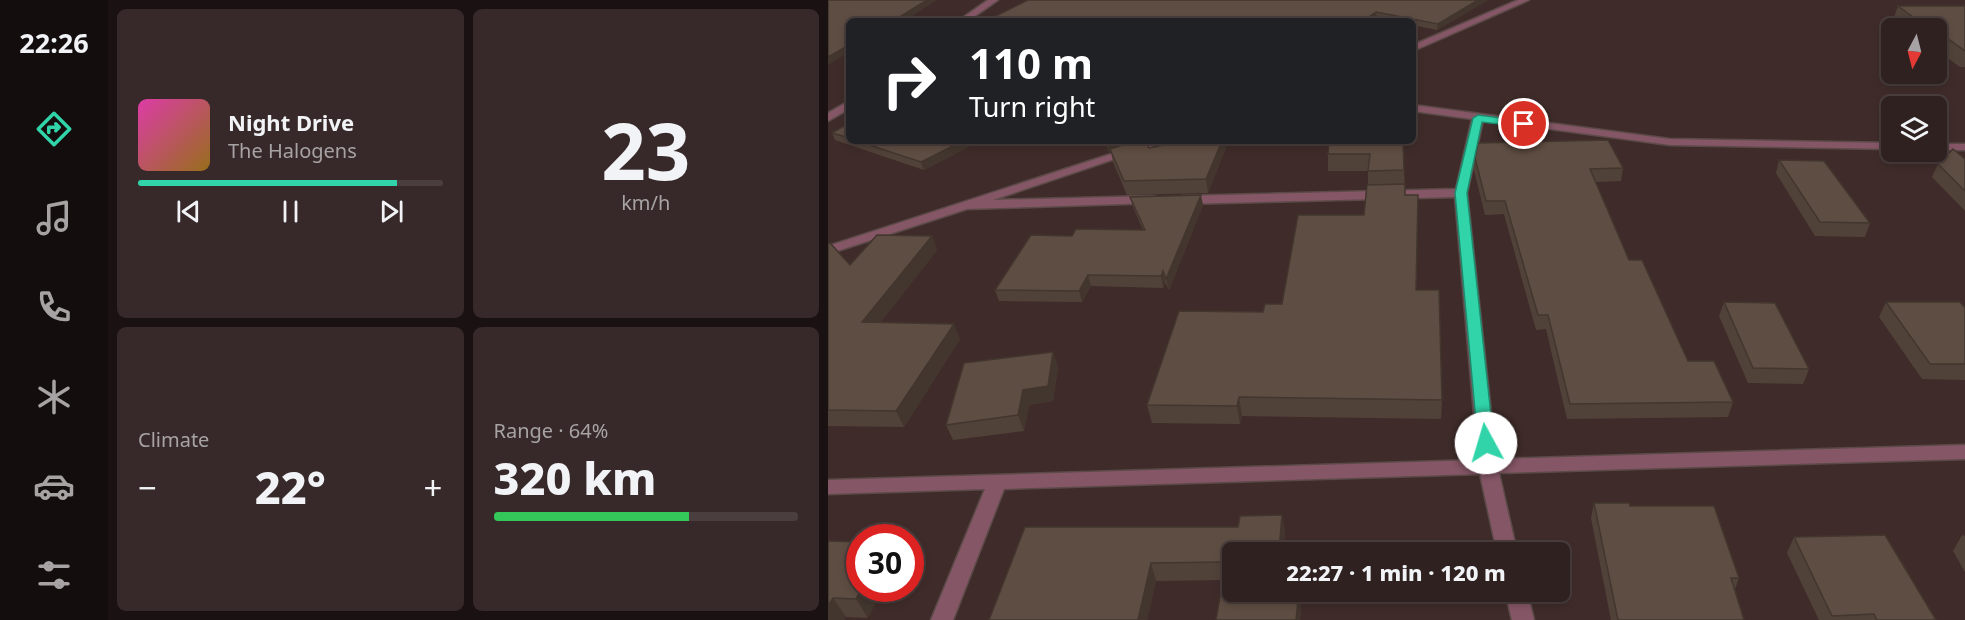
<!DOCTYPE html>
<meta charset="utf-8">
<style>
:root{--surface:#2f2120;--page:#372929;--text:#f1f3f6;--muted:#a7a3a5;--line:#4a3e3e;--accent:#31d4a9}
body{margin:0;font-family:"Noto Sans",sans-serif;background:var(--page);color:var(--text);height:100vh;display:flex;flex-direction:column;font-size:22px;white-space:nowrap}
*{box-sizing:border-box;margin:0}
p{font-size:20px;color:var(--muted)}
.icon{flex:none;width:33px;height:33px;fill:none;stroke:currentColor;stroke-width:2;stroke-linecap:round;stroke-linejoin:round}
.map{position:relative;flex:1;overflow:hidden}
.sheet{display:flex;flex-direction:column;gap:9px;padding:9px;background:#1a1212;width:720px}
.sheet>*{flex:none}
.hud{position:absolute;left:18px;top:18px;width:570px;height:126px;border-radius:9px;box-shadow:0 3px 9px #0003,0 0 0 2px var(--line);background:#202124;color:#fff;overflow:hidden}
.needle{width:39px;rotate:187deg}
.fabs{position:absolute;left:1053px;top:18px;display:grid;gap:12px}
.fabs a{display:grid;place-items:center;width:66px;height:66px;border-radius:9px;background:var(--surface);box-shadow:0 3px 9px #0003,0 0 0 2px var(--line);font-size:30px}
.speed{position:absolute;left:18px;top:524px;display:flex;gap:12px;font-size:30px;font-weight:700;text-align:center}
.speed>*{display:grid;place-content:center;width:78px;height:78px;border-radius:50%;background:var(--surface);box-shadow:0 3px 9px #0003,0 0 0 2px var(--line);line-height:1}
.speed .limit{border:9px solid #d22;background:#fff;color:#111}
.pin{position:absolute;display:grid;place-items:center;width:51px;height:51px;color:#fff;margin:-26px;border:3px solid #fff;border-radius:50%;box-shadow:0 2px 6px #0007}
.me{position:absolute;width:66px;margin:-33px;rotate:354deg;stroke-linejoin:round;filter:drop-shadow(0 0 4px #0008)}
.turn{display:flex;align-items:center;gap:21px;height:126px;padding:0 24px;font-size:27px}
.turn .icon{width:78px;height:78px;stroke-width:2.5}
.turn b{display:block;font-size:42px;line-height:51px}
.big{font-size:45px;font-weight:800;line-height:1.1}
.sheet .card{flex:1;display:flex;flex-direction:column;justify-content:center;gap:9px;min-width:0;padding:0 21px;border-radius:9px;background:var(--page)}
.sheet .dial{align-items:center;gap:0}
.dial b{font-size:78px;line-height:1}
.song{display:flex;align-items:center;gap:18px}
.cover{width:72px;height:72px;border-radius:9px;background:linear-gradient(135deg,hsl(320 70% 55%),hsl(40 70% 35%))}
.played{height:6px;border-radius:3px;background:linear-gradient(90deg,var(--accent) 85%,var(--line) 85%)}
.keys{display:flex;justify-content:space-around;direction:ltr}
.heat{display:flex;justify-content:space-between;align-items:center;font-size:33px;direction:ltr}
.charge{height:9px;border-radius:4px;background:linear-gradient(90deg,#34c759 64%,var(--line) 0)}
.sheet .tiles{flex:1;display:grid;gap:9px;grid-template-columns:repeat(2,1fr)}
.trip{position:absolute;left:394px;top:542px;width:348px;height:60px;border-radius:9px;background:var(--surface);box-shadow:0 3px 9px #0003,0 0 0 2px var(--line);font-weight:800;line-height:60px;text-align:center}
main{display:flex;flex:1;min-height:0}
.menu{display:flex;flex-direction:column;width:108px;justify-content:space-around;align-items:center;background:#130d0d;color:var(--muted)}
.menu .icon{width:42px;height:42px}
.menu .active{color:var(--accent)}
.menu b{font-size:27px;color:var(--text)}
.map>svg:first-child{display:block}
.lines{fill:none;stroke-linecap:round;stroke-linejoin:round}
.street-casing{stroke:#5b4a48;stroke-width:3}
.street{fill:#855666;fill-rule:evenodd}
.wall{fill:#514239}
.shaded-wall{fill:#42362e}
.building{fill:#5e4d42;stroke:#42362e;stroke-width:1.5}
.route{fill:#31d4a9;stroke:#208a6e;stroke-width:1.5}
</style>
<main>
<nav class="menu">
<b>22:26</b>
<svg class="icon active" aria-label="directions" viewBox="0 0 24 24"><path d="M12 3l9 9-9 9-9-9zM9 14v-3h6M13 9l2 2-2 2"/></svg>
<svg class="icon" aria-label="music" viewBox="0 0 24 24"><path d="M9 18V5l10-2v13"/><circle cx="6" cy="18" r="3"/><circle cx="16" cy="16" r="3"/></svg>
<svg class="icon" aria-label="phone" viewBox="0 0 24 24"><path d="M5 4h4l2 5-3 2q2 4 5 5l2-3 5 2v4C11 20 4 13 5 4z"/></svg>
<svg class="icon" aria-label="climate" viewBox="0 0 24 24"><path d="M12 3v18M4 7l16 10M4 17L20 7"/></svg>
<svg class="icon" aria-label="car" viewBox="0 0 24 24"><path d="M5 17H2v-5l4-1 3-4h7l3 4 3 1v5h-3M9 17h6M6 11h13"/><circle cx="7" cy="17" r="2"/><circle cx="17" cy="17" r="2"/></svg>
<svg class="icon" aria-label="filters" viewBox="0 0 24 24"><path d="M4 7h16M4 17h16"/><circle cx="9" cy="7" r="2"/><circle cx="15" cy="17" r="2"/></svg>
</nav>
<section class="sheet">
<div class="tiles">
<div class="card">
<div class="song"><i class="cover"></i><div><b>Night Drive</b><p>The Halogens</p></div></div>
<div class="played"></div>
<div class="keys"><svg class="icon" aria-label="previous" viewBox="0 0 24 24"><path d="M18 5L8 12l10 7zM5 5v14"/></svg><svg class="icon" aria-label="pause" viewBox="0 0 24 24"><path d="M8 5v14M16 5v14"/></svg><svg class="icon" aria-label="next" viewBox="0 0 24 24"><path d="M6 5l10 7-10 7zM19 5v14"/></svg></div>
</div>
<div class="card dial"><b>23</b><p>km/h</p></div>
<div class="card"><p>Climate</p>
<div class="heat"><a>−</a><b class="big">22°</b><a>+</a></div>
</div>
<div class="card"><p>Range · 64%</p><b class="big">320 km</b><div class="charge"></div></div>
</div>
</section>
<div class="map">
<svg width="1137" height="620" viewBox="0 0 1137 620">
<rect width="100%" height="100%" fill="#3f2c2a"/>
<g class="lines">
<defs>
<path id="street" d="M160 0H170L140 21H130Z
M690 0H701L585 51V45Z
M21 101V109L0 121V113Z
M585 105 842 139 1064 143V149L842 145 655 120 639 193 668 459 1137 445V459L671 473 689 552H669L652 474 176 489 125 620H103L157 489 0 494V480L650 460 627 197 354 204 348 200 354 196 628 189 644 119 585 111Z
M323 141H340L165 200 324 196 328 197 330 200 328 203 139 209 0 254V246Z
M1108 144H1137V150H1108Z
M677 591H699L706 620H684Z"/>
</defs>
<use href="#street" class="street-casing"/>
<use href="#street" class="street"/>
</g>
<path class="wall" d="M660 0 609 30 585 25V21H563L549 18 158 21Z
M1070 6H1137V67H1132L1110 51H1108V28H1076L1065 20Z
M21 123V141H152L96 170 7 140 4 133Z
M269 141H317L321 148 399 145 380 193 299 195 285 162 283 152H281L277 143 270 145Z
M575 141 577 195 588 290 614 400 613 419 414 416 412 424 324 423 319 405 435 312 454 304 536 215 540 185V171H500V154Z
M647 158 795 168 793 181 767 182 801 260 860 361 905 402 900 417 739 419 718 329 708 330 676 214 657 215 646 170Z
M1137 159V211L1104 177 1110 164Z
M951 160 1042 223 1037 237 987 236 948 173Z
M302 197 375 205 341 290 337 282 335 288 263 286 254 302 171 301 167 290 244 236 315 230 305 207Z
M0 244 22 265 109 250 52 323 132 339 76 427 0 426Z
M896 302 981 369 975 384 920 383 891 316Z
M1058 302 1137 308V380L1094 379 1051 317Z
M230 367 225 401 201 405 196 431 125 440 118 425Z
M766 503 802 506 911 578 907 589 916 620H783L763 518Z
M454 515 457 533 455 552H405V591H474L472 620H388L395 580 328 581 319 620H161L197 527H410L412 516Z
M1134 535 1137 536V572L1125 551Z
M966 537 1108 620H991L959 553Z
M0 541 40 618 18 617 0 620Z"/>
<path class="shaded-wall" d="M99 0H109L76 21H65Z
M650 0H660L609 30 610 24Z
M548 12 549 18 544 21H535Z
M21 45V52L0 65V57Z
M135 141H152L96 170 93 162Z
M269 141H277V143L270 145Z
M291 141H313L282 149 283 152H281L279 145Z
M394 141H399V145L380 193 378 179Z
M373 195 375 205 341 290 338 279Z
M104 236 109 250 41 337 34 322Z
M335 271 337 282 335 288 333 276Z
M260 275 263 286 254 302 251 291Z
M126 324 132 339 76 427 68 411Z
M225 352 230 367 225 401 201 405 196 431 190 415 195 390Z
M411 397 414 416 412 424 409 406Z
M454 515 457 533 455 552H451Z
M323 563 328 581 319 620H310Z
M34 588H56L40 618 28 599Z
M471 591H474V594L472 620H468Z
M5 598 18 617 16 620H0V606Z"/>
<path class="building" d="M0 0H99L65 21H21V45L0 57Z
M200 0H650L610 24 548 12 535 21H158Z
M1070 6H1137V51L1116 36H1111L1108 35V28H1100Z
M21 123V138L4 133Z
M780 140 795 168 762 169 801 260H814L860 361H886L905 402 742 404 720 315H710L677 201H658L647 158 650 143Z
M29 141H135L93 162Z
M278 141H291L279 145Z
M307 141H317L321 148 355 141H394L378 179 296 181 282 149Z
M501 141H575L576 170 540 171 542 154H500Z
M1125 149 1137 159V191L1110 164Z
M951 160 996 161 1042 223 992 222Z
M577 184V195H590L588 290H611L614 400 411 397 409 406 319 405 351 311 435 312 437 304H454L470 215H536L539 185Z
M373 195 338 279 335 271 333 276 260 275 251 291 167 290 203 235 244 236 248 229 317 230 302 197Z
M49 235 104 236 34 322 126 324 68 411 0 410V244L2 243 22 265Z
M896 302 947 303 981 369 925 368Z
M1058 302H1132L1137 308V364H1102Z
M225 352 220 386 195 390 190 415 118 425 136 363Z
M766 503H801L802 506H886L911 578H903L916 620H790Z
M454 515 451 552H405V591H471L468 620H388L398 562 323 563 310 620H161L197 527H410L412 516Z
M1057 535 1108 620H1049L1046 614 1004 616 966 537Z
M0 541 32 542V588H34L28 599 5 598 0 606Z"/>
<path class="route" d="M650 115 696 121 701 124 696 127 654 122 639 193 666 443 664 447H652L650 443 627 193 645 118Z"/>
</svg>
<div class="fabs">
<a><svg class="needle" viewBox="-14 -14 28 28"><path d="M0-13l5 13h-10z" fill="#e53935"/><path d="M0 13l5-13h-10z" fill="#a7a3a5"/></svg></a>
<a><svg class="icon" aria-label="layers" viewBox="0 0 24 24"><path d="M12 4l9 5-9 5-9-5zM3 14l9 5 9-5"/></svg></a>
</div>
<div class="speed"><div class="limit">30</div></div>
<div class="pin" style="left:696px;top:124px;background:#d93025"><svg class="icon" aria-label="arrive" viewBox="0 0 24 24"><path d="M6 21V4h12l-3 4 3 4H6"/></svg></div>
<svg class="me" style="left:658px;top:443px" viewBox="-20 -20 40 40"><circle r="19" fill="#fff"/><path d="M0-13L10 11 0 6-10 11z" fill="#31d4a9"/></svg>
<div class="trip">22:27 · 1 min · 120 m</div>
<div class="hud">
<div class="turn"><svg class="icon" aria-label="right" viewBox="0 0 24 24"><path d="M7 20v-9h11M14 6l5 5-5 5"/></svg><div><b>110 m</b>Turn right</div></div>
</div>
</div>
</main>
